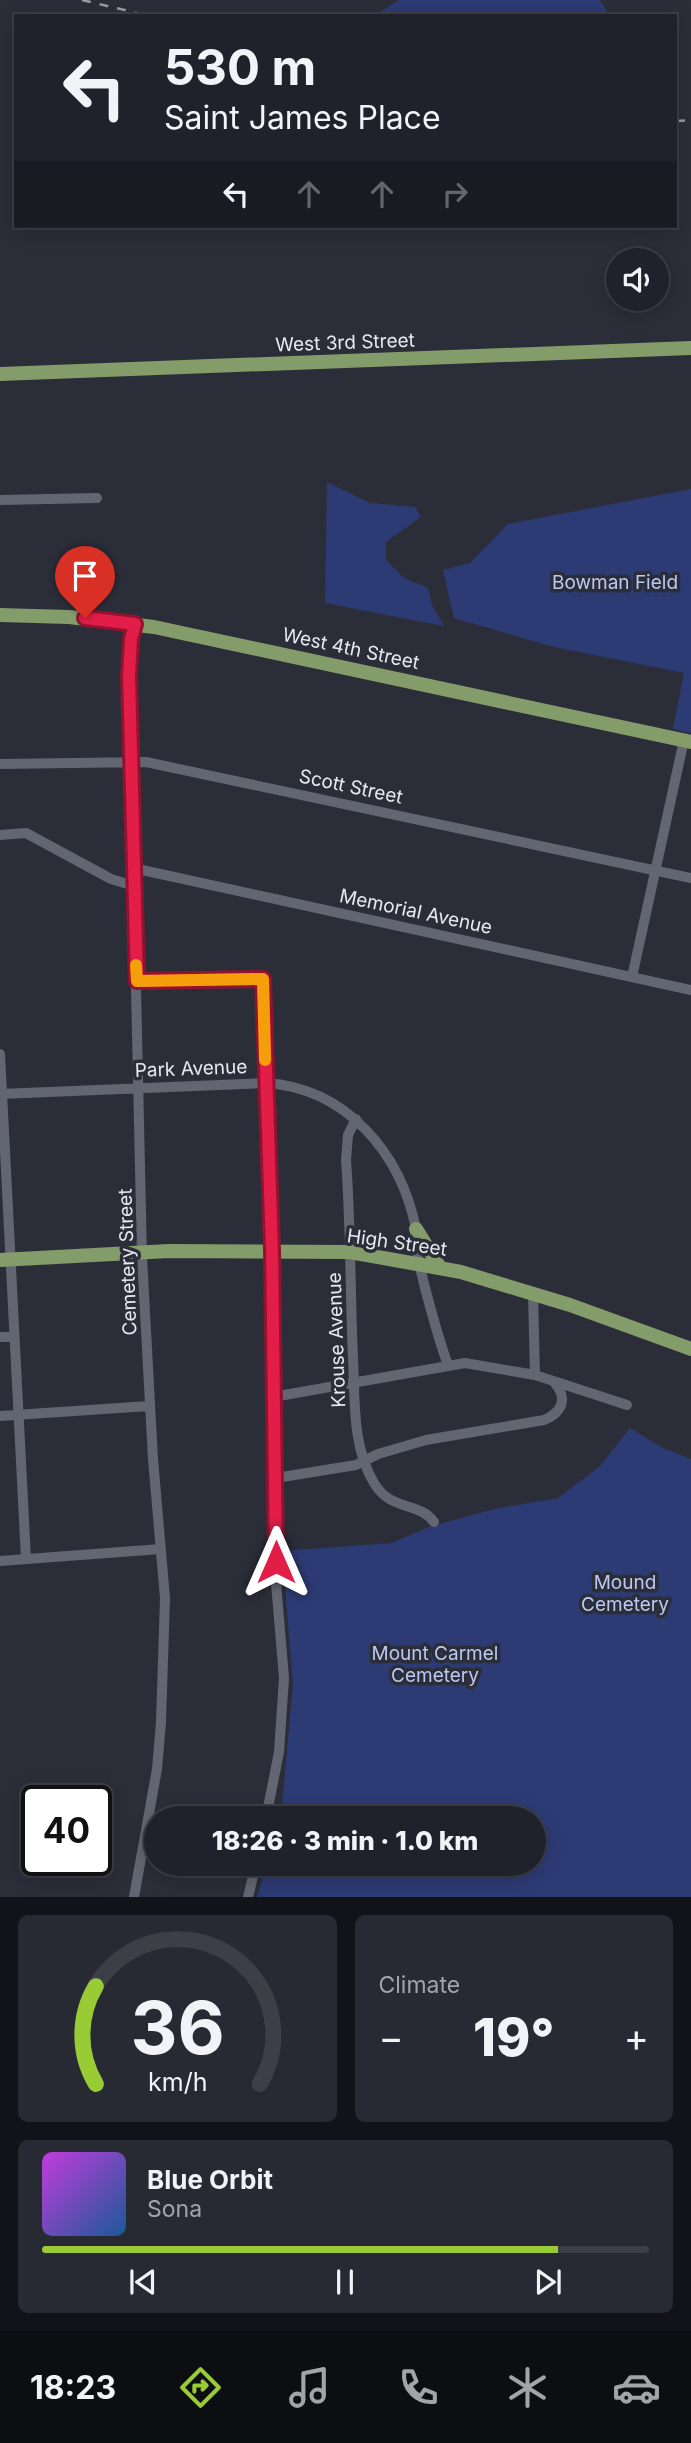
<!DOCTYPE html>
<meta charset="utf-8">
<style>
:root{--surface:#20222b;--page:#282a33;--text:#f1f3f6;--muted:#a2a4a9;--line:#3d3f47;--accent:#99cb35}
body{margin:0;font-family:Inter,sans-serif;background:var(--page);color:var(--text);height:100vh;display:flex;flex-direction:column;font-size:26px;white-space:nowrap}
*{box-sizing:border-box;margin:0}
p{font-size:23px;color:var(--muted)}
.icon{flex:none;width:38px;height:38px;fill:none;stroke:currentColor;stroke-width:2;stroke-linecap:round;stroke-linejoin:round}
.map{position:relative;height:1897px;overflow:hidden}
.details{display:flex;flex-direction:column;gap:18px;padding:18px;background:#121318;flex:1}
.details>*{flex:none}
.banner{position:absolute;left:14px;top:14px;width:663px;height:214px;border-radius:0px;box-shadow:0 4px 18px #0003,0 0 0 2px var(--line);background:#20222b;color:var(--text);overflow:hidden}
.fabs{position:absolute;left:606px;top:248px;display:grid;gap:14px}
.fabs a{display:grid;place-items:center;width:63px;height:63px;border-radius:50%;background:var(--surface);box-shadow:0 4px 18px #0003,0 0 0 2px var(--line);font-size:35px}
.speed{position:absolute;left:21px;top:1785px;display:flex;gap:14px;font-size:35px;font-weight:700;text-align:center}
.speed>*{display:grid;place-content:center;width:91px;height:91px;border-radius:50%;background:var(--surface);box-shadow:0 4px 18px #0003,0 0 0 2px var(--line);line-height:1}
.speed .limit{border:4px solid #111;border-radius:10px;background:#fff;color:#111}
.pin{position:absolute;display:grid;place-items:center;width:60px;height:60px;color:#fff;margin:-72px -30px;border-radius:50% 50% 50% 0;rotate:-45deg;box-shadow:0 0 7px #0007}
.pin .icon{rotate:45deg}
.me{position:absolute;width:77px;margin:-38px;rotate:0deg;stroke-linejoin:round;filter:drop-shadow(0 0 5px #0008)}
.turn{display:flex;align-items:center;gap:24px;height:147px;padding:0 35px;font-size:32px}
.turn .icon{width:91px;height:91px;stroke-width:2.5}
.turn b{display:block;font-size:49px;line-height:60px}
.lanes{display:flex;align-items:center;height:66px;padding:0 35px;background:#0003;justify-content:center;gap:35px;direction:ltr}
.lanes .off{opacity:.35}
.big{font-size:52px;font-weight:800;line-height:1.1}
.details .tile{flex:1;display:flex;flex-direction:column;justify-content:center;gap:10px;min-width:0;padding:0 24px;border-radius:10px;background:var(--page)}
.details .dial{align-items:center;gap:0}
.dial svg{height:182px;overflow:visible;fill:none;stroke:var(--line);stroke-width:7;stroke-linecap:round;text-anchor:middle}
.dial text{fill:var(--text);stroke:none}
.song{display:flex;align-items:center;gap:21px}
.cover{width:84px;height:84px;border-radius:10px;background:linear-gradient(135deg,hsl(290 70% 55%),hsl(210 70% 35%))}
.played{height:7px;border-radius:4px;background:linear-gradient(90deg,var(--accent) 85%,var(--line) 85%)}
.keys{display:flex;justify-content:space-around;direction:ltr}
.heat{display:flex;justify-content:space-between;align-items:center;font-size:38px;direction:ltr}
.details .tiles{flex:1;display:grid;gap:18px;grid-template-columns:1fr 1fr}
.tile:last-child{grid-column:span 2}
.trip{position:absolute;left:144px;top:1806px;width:402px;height:70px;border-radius:35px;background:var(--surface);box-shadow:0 4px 18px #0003,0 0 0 2px var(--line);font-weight:800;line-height:70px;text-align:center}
.tab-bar{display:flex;height:112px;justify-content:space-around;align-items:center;background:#0d0e11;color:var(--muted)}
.tab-bar .icon{width:49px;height:49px}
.tab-bar .active{color:var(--accent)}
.tab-bar b{font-size:32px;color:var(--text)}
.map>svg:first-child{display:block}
.green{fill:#2d3b74}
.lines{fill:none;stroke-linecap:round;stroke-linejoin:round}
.minor{stroke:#626672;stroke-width:10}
.major{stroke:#849b6a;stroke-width:14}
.rail{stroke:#999ca5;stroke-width:2.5;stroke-dasharray:9 9;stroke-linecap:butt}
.route-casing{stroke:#92132f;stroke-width:18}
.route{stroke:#e11d48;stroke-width:12}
.slow{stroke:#f59e0b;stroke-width:12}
.labels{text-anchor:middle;stroke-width:7;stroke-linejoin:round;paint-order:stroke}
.street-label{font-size:19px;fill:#e6e9f0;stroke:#2b2e39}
.park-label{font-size:19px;fill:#bbc8f1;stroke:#2b2e39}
</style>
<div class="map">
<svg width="691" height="1897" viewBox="0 0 691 1897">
<rect width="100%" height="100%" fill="#2b2e39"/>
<path class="green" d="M399 0H600L610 16H373Z
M327 482 370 503 415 507 421 517 386 542V560L404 578 428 588 432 605 444 626 325 603Z
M691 489V733L673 729 684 673 554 647 454 618 443 570 470 563 508 524Z
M630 1428 661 1447 691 1459V1897H257L267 1864H534V1818H281L293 1684 282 1551 392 1543 429 1527 494 1509 558 1498 600 1466Z"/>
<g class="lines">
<path class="minor" d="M0 500 97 498
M0 764 146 762 691 878
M0 835 26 833 111 879 134 886
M133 868 691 990
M632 977 684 740
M137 981 263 979 272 1250 276 1583 284 1678 279 1752 266 1818
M0 1054 26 1559
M0 1094 266 1083C346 1088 401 1153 416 1229 409 1241 441 1346 448 1365
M356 1119 348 1135 346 1160C351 1226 350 1292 353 1358 355 1399 352 1447 374 1483 391 1512 419 1501 434 1522
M533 1293 535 1375
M0 1337H14
M273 1397 465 1363 535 1375 627 1405
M0 1416 149 1406
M276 1478 356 1465 378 1454 426 1440 544 1420C563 1412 568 1398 554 1382
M0 1561 161 1549
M134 1897 157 1769 161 1722 165 1598 153 1459 142 1257 129 675 131 639 135 624
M248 1897 256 1864"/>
<path class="major" d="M0 374 691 348
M0 615 69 617 154 627 691 742
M416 1229 439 1266
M0 1260 169 1251 350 1252 461 1272 570 1305 691 1349"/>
<path class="rail" d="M82 0 150 16
M676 121 691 120"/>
</g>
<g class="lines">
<defs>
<path id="route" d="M85 618 135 624 131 639 129 675 137 981 263 979 272 1250 276 1562"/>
</defs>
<use href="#route" class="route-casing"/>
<use href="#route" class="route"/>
<path class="slow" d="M136 965 137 981 263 979 265 1060"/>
</g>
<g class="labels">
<g class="street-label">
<text transform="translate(345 342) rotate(-2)" y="7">West 3rd Street</text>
<text transform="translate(351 648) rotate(12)" y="7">West 4th Street</text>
<text transform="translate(351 786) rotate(12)" y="7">Scott Street</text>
<text transform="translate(416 911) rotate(12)" y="7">Memorial Avenue</text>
<text transform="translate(191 1068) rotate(-2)" y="7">Park Avenue</text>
<text transform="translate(397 1242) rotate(8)" y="7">High Street</text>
<text transform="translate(127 1262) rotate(-92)" y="7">Cemetery Street</text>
<text transform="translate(336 1340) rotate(-92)" y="7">Krouse Avenue</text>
</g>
<g class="park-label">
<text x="615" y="589">Bowman Field</text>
<text x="625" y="1589">Mound<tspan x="625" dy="22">Cemetery</tspan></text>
<text x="435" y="1660">Mount Carmel<tspan x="435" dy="22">Cemetery</tspan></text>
</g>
</g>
</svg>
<div class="fabs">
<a><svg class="icon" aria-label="sound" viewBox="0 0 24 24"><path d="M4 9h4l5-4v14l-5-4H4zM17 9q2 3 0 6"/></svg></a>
</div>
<div class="speed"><div class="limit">40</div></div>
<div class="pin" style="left:85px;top:618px;background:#d93025"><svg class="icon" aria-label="arrive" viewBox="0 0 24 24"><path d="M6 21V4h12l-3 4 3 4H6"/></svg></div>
<svg class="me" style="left:276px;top:1562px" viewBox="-20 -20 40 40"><path d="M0-17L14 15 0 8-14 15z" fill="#e11d48" stroke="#fff" stroke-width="4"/></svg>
<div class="trip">18:26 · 3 min · 1.0 km</div>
<div class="banner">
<div class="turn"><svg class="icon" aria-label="left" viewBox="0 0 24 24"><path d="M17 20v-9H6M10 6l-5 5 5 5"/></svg><div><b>530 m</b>Saint James Place</div></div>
<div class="lanes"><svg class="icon" aria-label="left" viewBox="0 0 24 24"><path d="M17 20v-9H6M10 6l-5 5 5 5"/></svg><svg class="icon off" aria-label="ahead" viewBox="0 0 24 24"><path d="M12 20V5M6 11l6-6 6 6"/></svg><svg class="icon off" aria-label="ahead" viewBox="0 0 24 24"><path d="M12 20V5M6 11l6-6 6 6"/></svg><svg class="icon off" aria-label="right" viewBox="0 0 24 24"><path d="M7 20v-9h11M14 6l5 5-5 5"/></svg></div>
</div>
</div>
<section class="details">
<div class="tiles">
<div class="tile dial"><svg viewBox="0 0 100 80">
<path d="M14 69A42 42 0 1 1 86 69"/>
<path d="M14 69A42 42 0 0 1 14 26" stroke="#99cb35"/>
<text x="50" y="56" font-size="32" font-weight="700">36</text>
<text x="50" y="72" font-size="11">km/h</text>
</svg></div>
<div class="tile"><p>Climate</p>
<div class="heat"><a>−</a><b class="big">19°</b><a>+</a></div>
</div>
<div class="tile">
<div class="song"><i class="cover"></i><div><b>Blue Orbit</b><p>Sona</p></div></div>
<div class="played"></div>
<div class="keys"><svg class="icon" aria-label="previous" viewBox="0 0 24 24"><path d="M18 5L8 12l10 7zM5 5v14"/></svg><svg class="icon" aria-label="pause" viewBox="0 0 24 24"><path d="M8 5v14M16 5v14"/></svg><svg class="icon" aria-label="next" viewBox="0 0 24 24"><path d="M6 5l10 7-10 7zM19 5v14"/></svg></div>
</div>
</div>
</section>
<nav class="tab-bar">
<b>18:23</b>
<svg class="icon active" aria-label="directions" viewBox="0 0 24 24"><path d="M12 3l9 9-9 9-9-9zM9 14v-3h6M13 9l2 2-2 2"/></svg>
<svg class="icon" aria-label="music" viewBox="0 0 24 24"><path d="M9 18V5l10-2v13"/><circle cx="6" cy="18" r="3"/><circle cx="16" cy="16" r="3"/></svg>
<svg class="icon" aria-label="phone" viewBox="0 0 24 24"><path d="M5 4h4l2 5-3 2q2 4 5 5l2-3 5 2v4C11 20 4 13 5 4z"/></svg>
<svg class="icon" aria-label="climate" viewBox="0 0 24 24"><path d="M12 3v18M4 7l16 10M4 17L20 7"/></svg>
<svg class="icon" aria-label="car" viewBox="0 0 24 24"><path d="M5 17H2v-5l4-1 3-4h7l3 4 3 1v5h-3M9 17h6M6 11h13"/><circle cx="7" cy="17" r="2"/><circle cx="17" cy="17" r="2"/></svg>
</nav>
